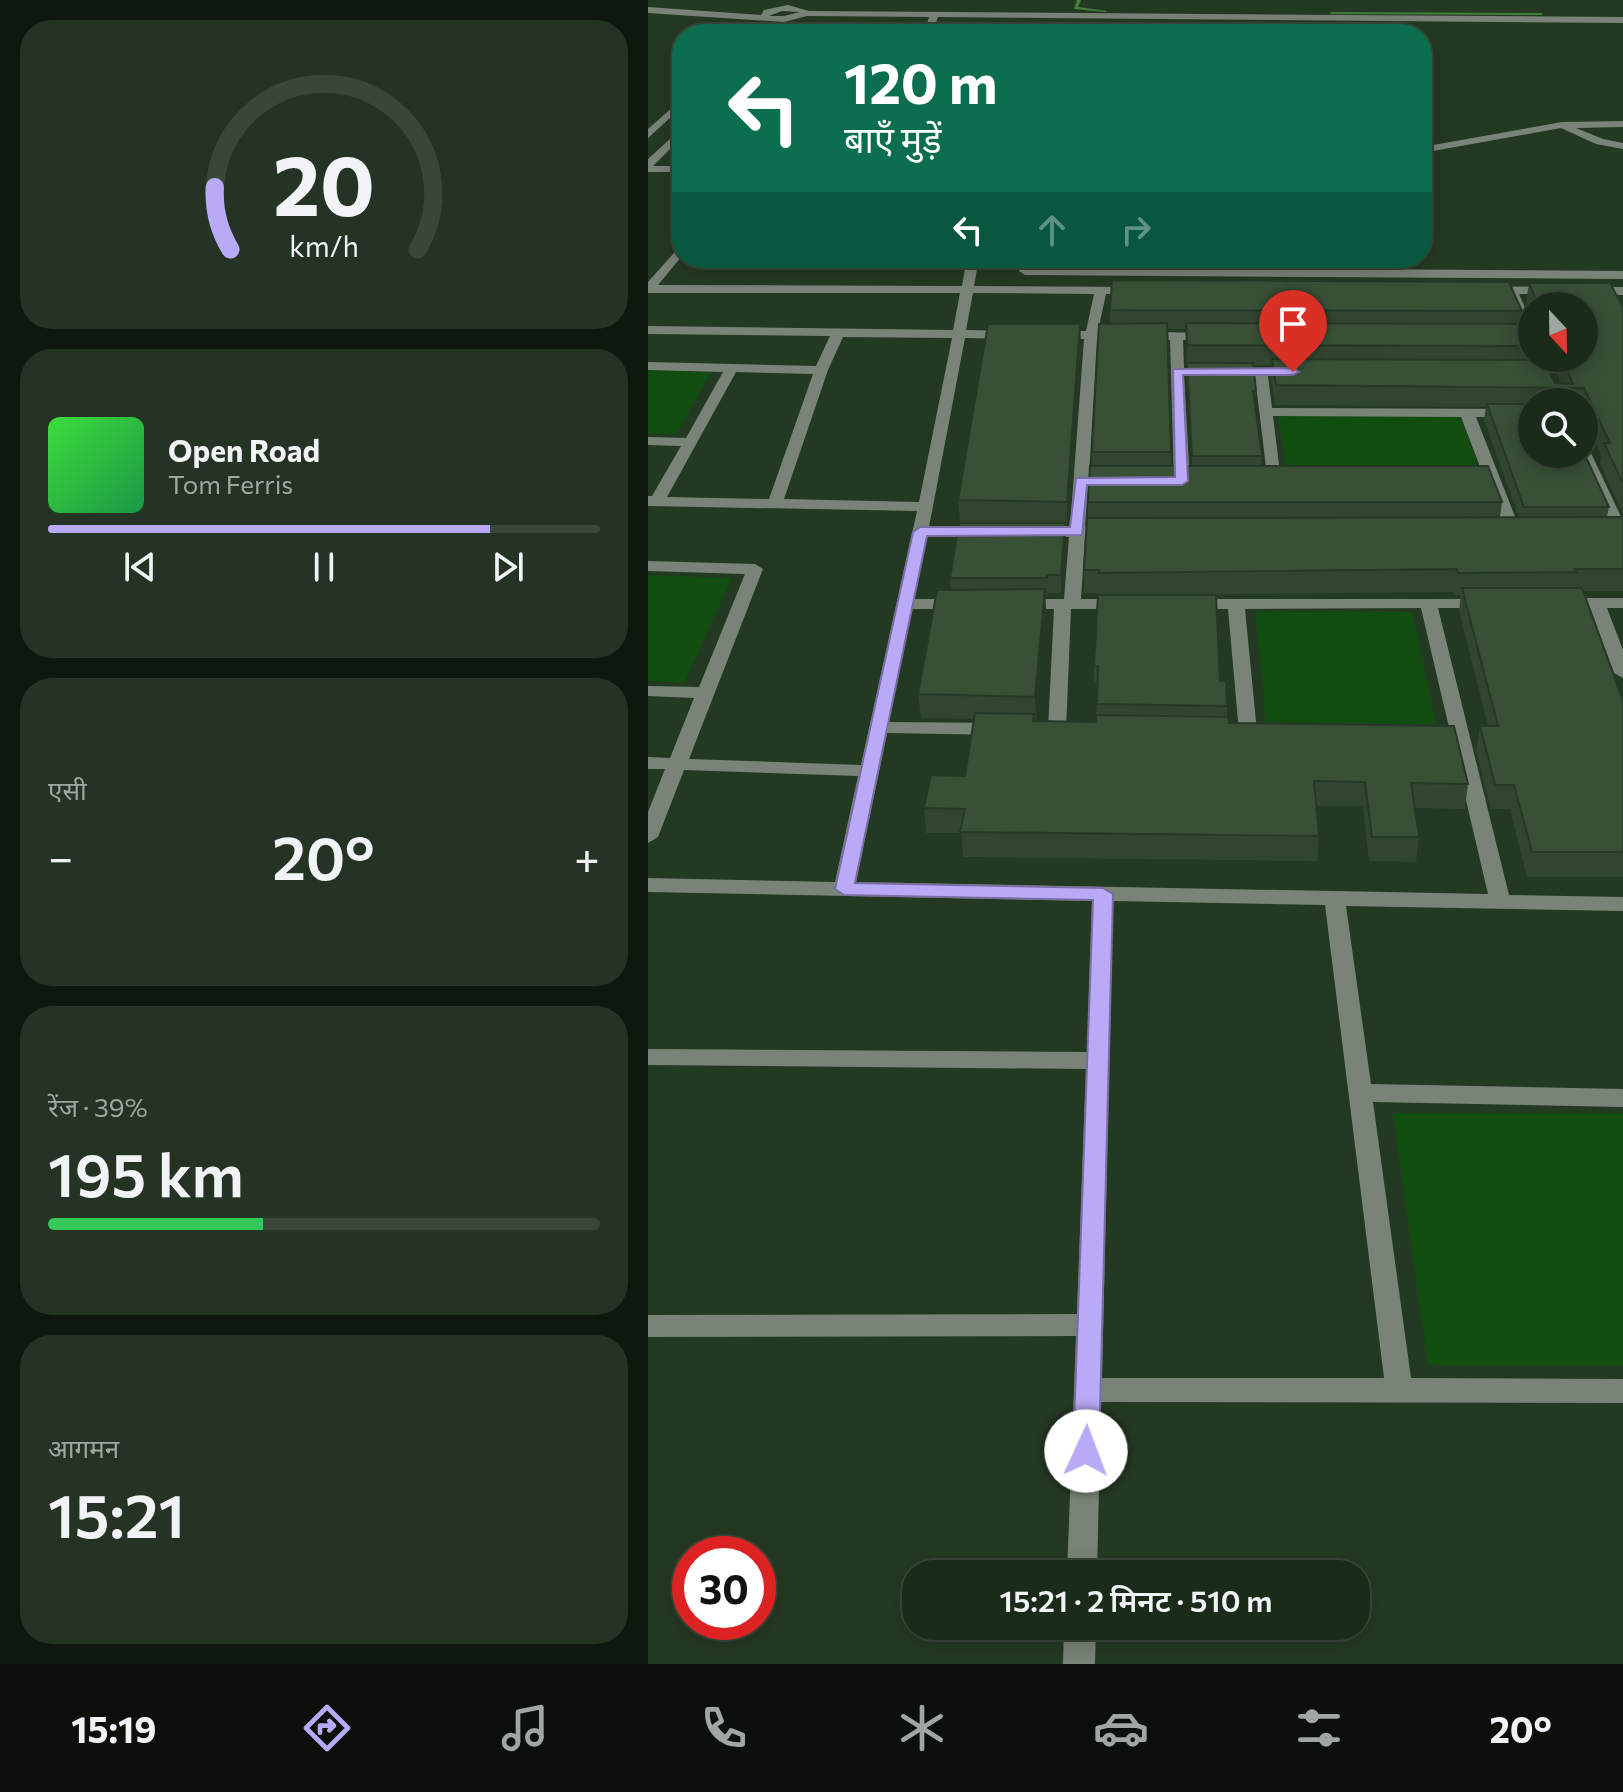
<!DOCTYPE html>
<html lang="hi">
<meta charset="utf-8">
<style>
:root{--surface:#1b2b1a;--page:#243323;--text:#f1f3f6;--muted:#a0a7a2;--line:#394739;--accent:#b9aaf7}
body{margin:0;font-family:Commissioner,"Noto Sans Devanagari",sans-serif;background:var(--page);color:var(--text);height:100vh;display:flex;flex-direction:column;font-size:30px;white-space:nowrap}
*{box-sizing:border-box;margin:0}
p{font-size:26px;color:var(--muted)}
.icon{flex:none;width:44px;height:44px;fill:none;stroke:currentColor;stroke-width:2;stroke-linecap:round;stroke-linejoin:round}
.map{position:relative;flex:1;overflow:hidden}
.panel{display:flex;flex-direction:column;gap:20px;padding:20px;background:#0f180e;width:648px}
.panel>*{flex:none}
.top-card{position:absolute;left:24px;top:24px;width:760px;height:244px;border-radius:32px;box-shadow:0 4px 20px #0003,0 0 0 2px var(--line);background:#0b6e4f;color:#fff;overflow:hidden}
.needle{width:52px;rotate:158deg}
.buttons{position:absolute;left:870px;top:292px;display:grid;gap:16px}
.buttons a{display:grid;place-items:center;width:80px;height:80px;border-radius:50%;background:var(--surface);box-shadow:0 4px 20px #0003,0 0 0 2px var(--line);font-size:40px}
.speed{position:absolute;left:24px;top:1536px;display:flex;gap:16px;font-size:40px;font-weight:700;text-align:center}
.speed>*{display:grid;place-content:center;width:104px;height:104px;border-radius:50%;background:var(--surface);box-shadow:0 4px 20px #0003,0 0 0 2px var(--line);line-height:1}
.speed .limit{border:12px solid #d22;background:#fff;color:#111}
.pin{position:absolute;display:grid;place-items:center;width:68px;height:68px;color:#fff;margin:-82px -34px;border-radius:50% 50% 50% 0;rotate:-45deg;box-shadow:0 0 8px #0007}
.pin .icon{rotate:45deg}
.me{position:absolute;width:88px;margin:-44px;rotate:2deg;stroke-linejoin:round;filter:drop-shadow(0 0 6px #0008)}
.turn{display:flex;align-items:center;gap:28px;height:168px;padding:0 40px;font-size:36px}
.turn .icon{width:104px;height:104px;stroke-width:2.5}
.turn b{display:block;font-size:56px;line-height:68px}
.lanes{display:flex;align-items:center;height:76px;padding:0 40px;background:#0003;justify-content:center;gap:40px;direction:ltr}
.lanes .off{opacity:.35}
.big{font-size:60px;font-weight:600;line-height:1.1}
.panel .tile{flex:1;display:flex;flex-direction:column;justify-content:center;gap:12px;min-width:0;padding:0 28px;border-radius:32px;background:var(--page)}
.panel .dial{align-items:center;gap:0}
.dial svg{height:208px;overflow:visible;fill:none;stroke:var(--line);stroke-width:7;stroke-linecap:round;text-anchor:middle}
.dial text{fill:var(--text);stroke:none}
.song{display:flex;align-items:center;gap:24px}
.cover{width:96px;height:96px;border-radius:12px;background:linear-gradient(135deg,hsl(120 70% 55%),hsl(140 70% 35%))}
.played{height:8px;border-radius:4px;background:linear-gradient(90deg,var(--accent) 80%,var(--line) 80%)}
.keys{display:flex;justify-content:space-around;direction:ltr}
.heat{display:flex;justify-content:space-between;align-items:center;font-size:44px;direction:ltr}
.charge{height:12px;border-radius:6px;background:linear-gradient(90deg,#34c759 39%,var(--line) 0)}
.trip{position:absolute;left:254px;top:1560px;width:468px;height:80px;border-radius:32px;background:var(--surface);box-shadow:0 4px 20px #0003,0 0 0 2px var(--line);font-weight:600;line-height:80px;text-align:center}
.tab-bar{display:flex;height:128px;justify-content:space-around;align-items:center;background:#0b110a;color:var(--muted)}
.tab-bar .icon{width:56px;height:56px}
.tab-bar .active{color:var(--accent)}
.tab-bar b{font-size:36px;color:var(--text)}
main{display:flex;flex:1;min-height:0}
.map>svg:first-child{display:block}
.green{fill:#104d0f}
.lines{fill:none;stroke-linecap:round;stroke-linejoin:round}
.stream{fill:#437f3f;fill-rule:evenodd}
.minor{fill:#798478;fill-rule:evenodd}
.wall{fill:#31452f;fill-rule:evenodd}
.shaded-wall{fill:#283826}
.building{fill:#395037;stroke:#283826;stroke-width:2}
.route{fill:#b9aaf7;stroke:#786ea1;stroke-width:2}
</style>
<main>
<section class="panel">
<div class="tile dial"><svg viewBox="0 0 100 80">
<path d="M14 69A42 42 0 1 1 86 69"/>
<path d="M14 69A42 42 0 0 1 8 45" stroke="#b9aaf7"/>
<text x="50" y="56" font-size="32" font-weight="700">20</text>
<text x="50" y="72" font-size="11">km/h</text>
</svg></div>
<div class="tile">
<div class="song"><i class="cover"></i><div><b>Open Road</b><p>Tom Ferris</p></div></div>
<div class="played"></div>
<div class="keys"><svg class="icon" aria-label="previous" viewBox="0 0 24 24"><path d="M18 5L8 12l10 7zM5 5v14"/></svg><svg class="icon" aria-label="pause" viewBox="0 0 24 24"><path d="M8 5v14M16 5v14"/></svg><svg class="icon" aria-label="next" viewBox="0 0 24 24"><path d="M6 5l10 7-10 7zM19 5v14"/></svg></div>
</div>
<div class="tile"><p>एसी</p>
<div class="heat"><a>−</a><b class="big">20°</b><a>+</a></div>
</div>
<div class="tile"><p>रेंज · 39%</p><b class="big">195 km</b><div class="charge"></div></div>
<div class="tile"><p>आगमन</p><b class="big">15:21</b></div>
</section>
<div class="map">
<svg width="975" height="1664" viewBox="0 0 975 1664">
<rect width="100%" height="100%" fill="#243922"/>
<path class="green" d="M0 370 63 372 29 434H0Z
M812 415 833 475 640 476 630 416Z
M0 575 84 578 36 683 0 681Z
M608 611 764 612 788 724 618 723Z
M745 1113H975V1366L780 1365Z"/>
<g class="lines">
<path class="stream" d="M429 0H433L430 7 459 11 457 12 426 9Z
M683 12 893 13 895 14 893 15 682 14Z"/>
<path class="minor" d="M140 5 161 11 975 17V23L290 17 284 34H276L281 17 159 16 136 22 0 13V7L113 15 116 10ZM134 11 152 12 136 16H121Z
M34 99V107L0 138V129Z
M975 121V127L928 128 955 139 975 143V149L948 144 913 128 774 153V147L914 122Z
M34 128V137L5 166H34V172H0V159Z
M34 244V256L10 285 314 286 319 258H331L326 286 495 287V293L491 294H458L450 331 569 333 570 336 564 340H535L536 368 654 369 656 372 649 376H620L624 408 884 409V417H828L873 532 865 537 857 532 813 417 625 416 633 481 630 484H620L607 376H536L542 481 534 486 526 481 522 340 449 339 441 476H468L476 481 468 486H440L437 527H463L471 532 463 537H437L433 599H475L483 604 475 609H423L418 730 409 736 400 730 406 609H371L363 604 371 599H416L421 537H391L383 532 391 527H422L436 339H408L402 335 408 331H438L446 294 325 293 318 330 364 331 370 335 364 339 317 338 281 527H335L343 532 335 537H279L266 599H311L319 604 311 609H264L241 722 352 723 361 729 352 735 239 733 208 882 840 894 773 608 597 609 609 732 600 738 591 732 580 609H543L535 604 543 599H845L847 603 845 607 839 608H790L861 895 975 897V911L698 906 723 1084 975 1089V1107L725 1102 763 1378 975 1379V1403L453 1402 449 1574H419L428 1336 0 1337V1315L429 1314 438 1069 0 1065V1049L439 1052 444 901 0 892V878L187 882 210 776 36 770 10 837 0 843V812L17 769H0V757L22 758 46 698 0 696V686L51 687 97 574 0 571V561L107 564 115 569 41 759 213 765 269 511 0 506V496H4L33 446 0 445V437L38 438 75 372 0 370V362L168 366 182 336 0 334V326L305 330 312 293H0V282ZM195 337 304 338 271 502 136 499 180 370ZM88 372 165 374 121 499 19 497ZM465 901 677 905 736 1378H454Z
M372 258H384L383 267 975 271V279L377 275 371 271Z
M835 287 907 286 913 290 907 294H871L884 323V341L878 337 858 294 835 293Z
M939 287H975V295L935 294 933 291Z
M936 449 943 453 975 521V536L964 532 929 454H936Z
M911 598H975V608H959L975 650V678L966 673 942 608 905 607 903 603 905 599Z
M416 1626H448L447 1664H415Z"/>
</g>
<path class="wall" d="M881 283 975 307V514L952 464 953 455 936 417V402H884V408H880L884 454 961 507 959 517H975V591H935L975 701V877H879L862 809H843L828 750 832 726H840L811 611 813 595H807L806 592 503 595 572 681 579 706V717L581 723 820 784 817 809 767 808 771 837 768 862 721 861 715 806H668L671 836 669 861 315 857 313 833H278L276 808 317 776 326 719 273 718 270 694 303 590 302 578 312 522 310 500 433 343 419 524H417L418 540 413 593H400L399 596H397L398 612 388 721 448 722 449 683H446V666L451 593H436V570L440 518V502L444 466V452L462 324V310L874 311 872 324H884V358H889L888 360 907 383H913L902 358H936V306H884V316L878 302ZM520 329H538L539 379 544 466H523ZM605 365H624L623 379 627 405 838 407 836 420 871 517H852L854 502 613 466 614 456 607 405 608 391Z"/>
<path class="shaded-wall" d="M432 324 433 343 419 524V502Z
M417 523 418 540 413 593V575Z
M397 589 398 612 388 721 387 697Z"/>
<path class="building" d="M464 280 861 282 874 311 462 310Z
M881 283H962L975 307V483L956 443H962L936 388 628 385 624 359 896 360 907 383 925 384 914 358H936V306H890Z
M519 323 523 452H444L451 324Z
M538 323 884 324V346L539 345Z
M340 324H432L419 502 310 500Z
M539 363H605L608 391H605L614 456H544Z
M839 404H879L884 416V454L936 453 961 507H876Z
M442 466H840L854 502H440Z
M975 517V569H926L928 572 810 573 809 569 451 573V570H436L439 518Z
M311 523H417L413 575H399V578H302Z
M814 588H934L975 701V852H884L866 785H847L832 726H850Z
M397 589 387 697 270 694 289 590Z
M450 595H568L572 681H578L579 706 449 704 450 666H446Z
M327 713 386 714 385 721 448 722V715L580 717 581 723 806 726 820 784 763 783 771 837H724L717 782 666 781 671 836 312 832 317 809 276 808 283 775 317 776Z"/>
<path class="route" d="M525 369 645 368 651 372 645 375H535L540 481 534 485H439L434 535 279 536 207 883 455 888 465 894 451 1451 447 1460 438 1463 429 1460 425 1451 445 900 196 895 187 889 265 532 272 527H422L428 478 527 477Z"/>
</svg>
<div class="buttons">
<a><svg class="needle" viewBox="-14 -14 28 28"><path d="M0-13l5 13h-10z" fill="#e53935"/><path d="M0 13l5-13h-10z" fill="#a0a7a2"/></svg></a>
<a><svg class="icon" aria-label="search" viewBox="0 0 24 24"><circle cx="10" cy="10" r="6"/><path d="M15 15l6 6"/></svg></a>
</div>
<div class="speed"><div class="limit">30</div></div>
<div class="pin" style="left:645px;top:372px;background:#d93025"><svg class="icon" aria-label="arrive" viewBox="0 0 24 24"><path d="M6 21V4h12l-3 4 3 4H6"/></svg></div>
<svg class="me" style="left:438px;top:1451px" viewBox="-20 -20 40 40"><circle r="19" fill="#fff"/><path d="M0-13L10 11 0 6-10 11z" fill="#b9aaf7"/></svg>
<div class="trip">15:21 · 2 मिनट · 510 m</div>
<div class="top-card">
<div class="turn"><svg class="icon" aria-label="left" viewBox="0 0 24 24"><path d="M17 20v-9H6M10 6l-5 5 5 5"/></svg><div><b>120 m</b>बाएँ मुड़ें</div></div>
<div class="lanes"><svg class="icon" aria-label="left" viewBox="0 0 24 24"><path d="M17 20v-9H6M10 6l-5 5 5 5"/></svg><svg class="icon off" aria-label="ahead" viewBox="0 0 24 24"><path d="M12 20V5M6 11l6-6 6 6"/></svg><svg class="icon off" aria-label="right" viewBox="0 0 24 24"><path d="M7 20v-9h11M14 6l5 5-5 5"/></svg></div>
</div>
</div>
</main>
<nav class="tab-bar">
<b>15:19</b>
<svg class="icon active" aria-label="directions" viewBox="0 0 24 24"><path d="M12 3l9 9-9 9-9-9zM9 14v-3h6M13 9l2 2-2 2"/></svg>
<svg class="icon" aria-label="music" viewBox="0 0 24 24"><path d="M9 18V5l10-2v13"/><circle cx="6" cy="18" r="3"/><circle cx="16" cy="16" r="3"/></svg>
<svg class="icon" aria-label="phone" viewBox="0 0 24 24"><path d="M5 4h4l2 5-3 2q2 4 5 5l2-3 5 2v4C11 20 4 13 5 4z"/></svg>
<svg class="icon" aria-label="climate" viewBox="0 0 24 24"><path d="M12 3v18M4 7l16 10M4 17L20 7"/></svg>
<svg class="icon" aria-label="car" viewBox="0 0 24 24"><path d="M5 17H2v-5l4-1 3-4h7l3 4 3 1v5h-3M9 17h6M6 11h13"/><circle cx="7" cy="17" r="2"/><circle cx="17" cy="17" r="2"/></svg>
<svg class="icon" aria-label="filters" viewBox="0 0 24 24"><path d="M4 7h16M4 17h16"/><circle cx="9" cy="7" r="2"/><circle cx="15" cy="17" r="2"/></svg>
<b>20°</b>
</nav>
